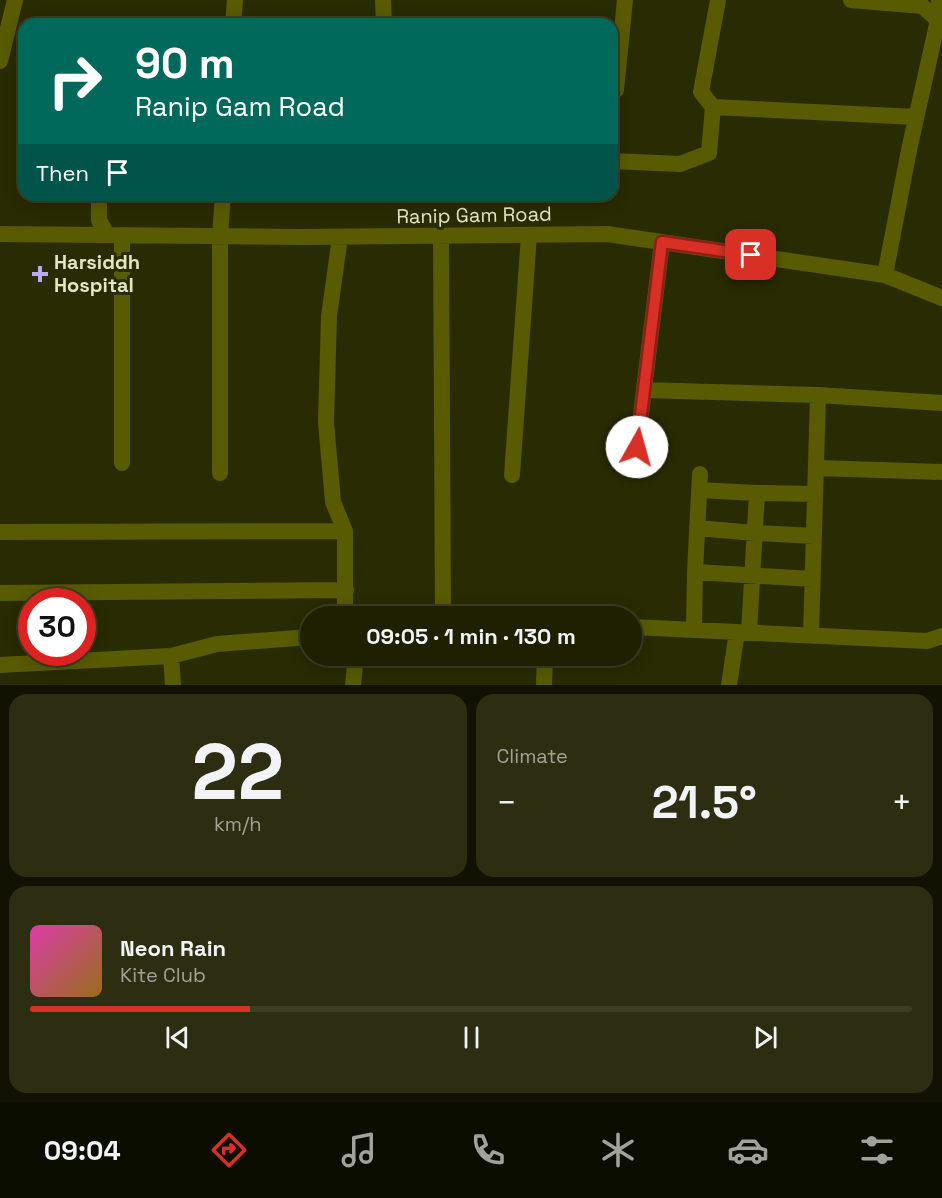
<!DOCTYPE html>
<meta charset="utf-8">
<style>
:root{--surface:#1f2002;--page:#2c2d11;--text:#f1f3f6;--muted:#a1a399;--line:#3c3e24;--accent:#d93025}
body{margin:0;font-family:"Space Grotesk",sans-serif;background:var(--page);color:var(--text);height:100vh;display:flex;flex-direction:column;font-size:22px;white-space:nowrap}
*{box-sizing:border-box;margin:0}
p{font-size:20px;color:var(--muted)}
.icon{flex:none;width:33px;height:33px;fill:none;stroke:currentColor;stroke-width:2;stroke-linecap:round;stroke-linejoin:round}
.map{position:relative;height:685px;overflow:hidden}
.side{display:flex;flex-direction:column;gap:9px;padding:9px;background:#111201;flex:1}
.side>*{flex:none}
.banner{position:absolute;left:18px;top:18px;width:600px;height:183px;border-radius:18px;box-shadow:0 3px 15px #0003,0 0 0 2px var(--line);background:#00695c;color:#fff;overflow:hidden}
.speed{position:absolute;left:18px;top:588px;display:flex;gap:12px;font-size:30px;font-weight:700;text-align:center}
.speed>*{display:grid;place-content:center;width:78px;height:78px;border-radius:50%;background:var(--surface);box-shadow:0 3px 15px #0003,0 0 0 2px var(--line);line-height:1}
.speed .limit{border:9px solid #d22;background:#fff;color:#111}
.pin{position:absolute;display:grid;place-items:center;width:51px;height:51px;color:#fff;margin:-26px;border-radius:12px;box-shadow:0 3px 9px #0006}
.me{position:absolute;width:66px;margin:-33px;rotate:7deg;stroke-linejoin:round;filter:drop-shadow(0 0 4px #0008)}
.turn{display:flex;align-items:center;gap:21px;height:126px;padding:0 18px;font-size:27px}
.turn .icon{width:78px;height:78px;stroke-width:2.5}
.turn b{display:block;font-size:42px;line-height:51px}
.then{display:flex;align-items:center;height:57px;padding:0 18px;background:#0003;gap:12px;font-size:22px}
.big{font-size:45px;font-weight:700;line-height:1.1}
.side .tile{flex:1;display:flex;flex-direction:column;justify-content:center;gap:9px;min-width:0;padding:0 21px;border-radius:18px;background:var(--page)}
.side .dial{align-items:center;gap:0}
.dial b{font-size:78px;line-height:1}
.song{display:flex;align-items:center;gap:18px}
.cover{width:72px;height:72px;border-radius:9px;background:linear-gradient(135deg,hsl(320 70% 55%),hsl(40 70% 35%))}
.played{height:6px;border-radius:3px;background:linear-gradient(90deg,var(--accent) 25%,var(--line) 25%)}
.keys{display:flex;justify-content:space-around;direction:ltr}
.heat{display:flex;justify-content:space-between;align-items:center;font-size:33px;direction:ltr}
.side .tiles{flex:1;display:grid;gap:9px;grid-template-columns:1fr 1fr}
.tile:last-child{grid-column:span 2}
.trip{position:absolute;left:300px;top:606px;width:342px;height:60px;border-radius:30px;background:var(--surface);box-shadow:0 3px 15px #0003,0 0 0 2px var(--line);font-weight:700;line-height:60px;text-align:center}
.tab-bar{display:flex;height:96px;justify-content:space-around;align-items:center;background:#0c0d01;color:var(--muted)}
.tab-bar .icon{width:42px;height:42px}
.tab-bar .on{color:var(--accent)}
.tab-bar b{font-size:27px;color:var(--text)}
.map>svg:first-child{display:block}
.lines{fill:none;stroke-linecap:round;stroke-linejoin:round}
.minor{stroke:#585b01;stroke-width:16}
.route-casing{stroke:#8d1f18;stroke-width:15}
.route{stroke:#d93025;stroke-width:10}
.poi-dot{fill:#b9abf7;stroke:#292b02;stroke-width:2}
.labels{text-anchor:middle;stroke-width:6;stroke-linejoin:round;paint-order:stroke}
.street-label{font-size:20px;fill:#e3e7c1;stroke:#292b02}
.poi-label{font-size:20px;font-weight:bold;fill:#e3e7c1;stroke:#292b02;text-anchor:start}
</style>
<div class="map">
<svg width="942" height="685" viewBox="0 0 942 685">
<rect width="100%" height="100%" fill="#292b02"/>
<g class="lines">
<path class="minor" d="M383 0 384 24
M851 0 922 6 938 20
M233 24 235 0
M0 61 15 0
M616 90 625 0
M713 107 916 117
M612 161 680 164 709 153 713 107 701 92 718 0
M99 195V220L107 235
M0 234 301 237 607 234 885 275 942 298
M122 235V463
M441 236 443 616
M340 237 329 316 326 422 333 502 345 531V616
M885 275 909 150 938 20 939 0
M644 390 818 395 942 403
M637 447 662 242
M816 468 942 472
M220 473V236L223 195
M512 475 529 235
M699 490 757 493 815 494
M697 528 755 533 814 536
M0 532 345 531
M695 572 700 474
M0 593 346 590
M632 627 927 641 942 636
M694 629 695 572 812 579
M749 632 757 493
M811 635 818 395
M171 656 173 685
M0 665 171 656 217 644 310 637
M353 685 356 656
M544 685 545 656
M729 685 737 632"/>
</g>
<g class="lines">
<defs>
<path id="route" d="M637 447 662 242 751 255"/>
</defs>
<use href="#route" class="route-casing"/>
<use href="#route" class="route"/>
</g>
<path class="poi-dot" d="M37 265h6v6h6v6h-6v6h-6v-6h-6v-6h6z"/>
<g class="labels">
<g class="street-label">
<text transform="translate(474 215) rotate(-1)" y="7">Ranip Gam Road</text>
</g>
<g class="poi-label">
<text x="54" y="269">Harsiddh<tspan x="54" dy="23">Hospital</tspan></text>
</g>
</g>
</svg>
<div class="speed"><div class="limit">30</div></div>
<div class="pin" style="left:751px;top:255px;background:#d93025"><svg class="icon" aria-label="arrive" viewBox="0 0 24 24"><path d="M6 21V4h12l-3 4 3 4H6"/></svg></div>
<svg class="me" style="left:637px;top:447px" viewBox="-20 -20 40 40"><circle r="19" fill="#fff"/><path d="M0-13L10 11 0 6-10 11z" fill="#d93025"/></svg>
<div class="trip">09:05 · 1 min · 130 m</div>
<div class="banner">
<div class="turn"><svg class="icon" aria-label="right" viewBox="0 0 24 24"><path d="M7 20v-9h11M14 6l5 5-5 5"/></svg><div><b>90 m</b>Ranip Gam Road</div></div>
<div class="then">Then<svg class="icon" aria-label="arrive" viewBox="0 0 24 24"><path d="M6 21V4h12l-3 4 3 4H6"/></svg></div>
</div>
</div>
<section class="side">
<div class="tiles">
<div class="tile dial"><b>22</b><p>km/h</p></div>
<div class="tile"><p>Climate</p>
<div class="heat"><a>−</a><b class="big">21.5°</b><a>+</a></div>
</div>
<div class="tile">
<div class="song"><i class="cover"></i><div><b>Neon Rain</b><p>Kite Club</p></div></div>
<div class="played"></div>
<div class="keys"><svg class="icon" aria-label="previous" viewBox="0 0 24 24"><path d="M18 5L8 12l10 7zM5 5v14"/></svg><svg class="icon" aria-label="pause" viewBox="0 0 24 24"><path d="M8 5v14M16 5v14"/></svg><svg class="icon" aria-label="next" viewBox="0 0 24 24"><path d="M6 5l10 7-10 7zM19 5v14"/></svg></div>
</div>
</div>
</section>
<nav class="tab-bar">
<b>09:04</b>
<svg class="icon on" aria-label="directions" viewBox="0 0 24 24"><path d="M12 3l9 9-9 9-9-9zM9 14v-3h6M13 9l2 2-2 2"/></svg>
<svg class="icon" aria-label="music" viewBox="0 0 24 24"><path d="M9 18V5l10-2v13"/><circle cx="6" cy="18" r="3"/><circle cx="16" cy="16" r="3"/></svg>
<svg class="icon" aria-label="phone" viewBox="0 0 24 24"><path d="M5 4h4l2 5-3 2q2 4 5 5l2-3 5 2v4C11 20 4 13 5 4z"/></svg>
<svg class="icon" aria-label="climate" viewBox="0 0 24 24"><path d="M12 3v18M4 7l16 10M4 17L20 7"/></svg>
<svg class="icon" aria-label="car" viewBox="0 0 24 24"><path d="M5 17H2v-5l4-1 3-4h7l3 4 3 1v5h-3M9 17h6M6 11h13"/><circle cx="7" cy="17" r="2"/><circle cx="17" cy="17" r="2"/></svg>
<svg class="icon" aria-label="filters" viewBox="0 0 24 24"><path d="M4 7h16M4 17h16"/><circle cx="9" cy="7" r="2"/><circle cx="15" cy="17" r="2"/></svg>
</nav>
